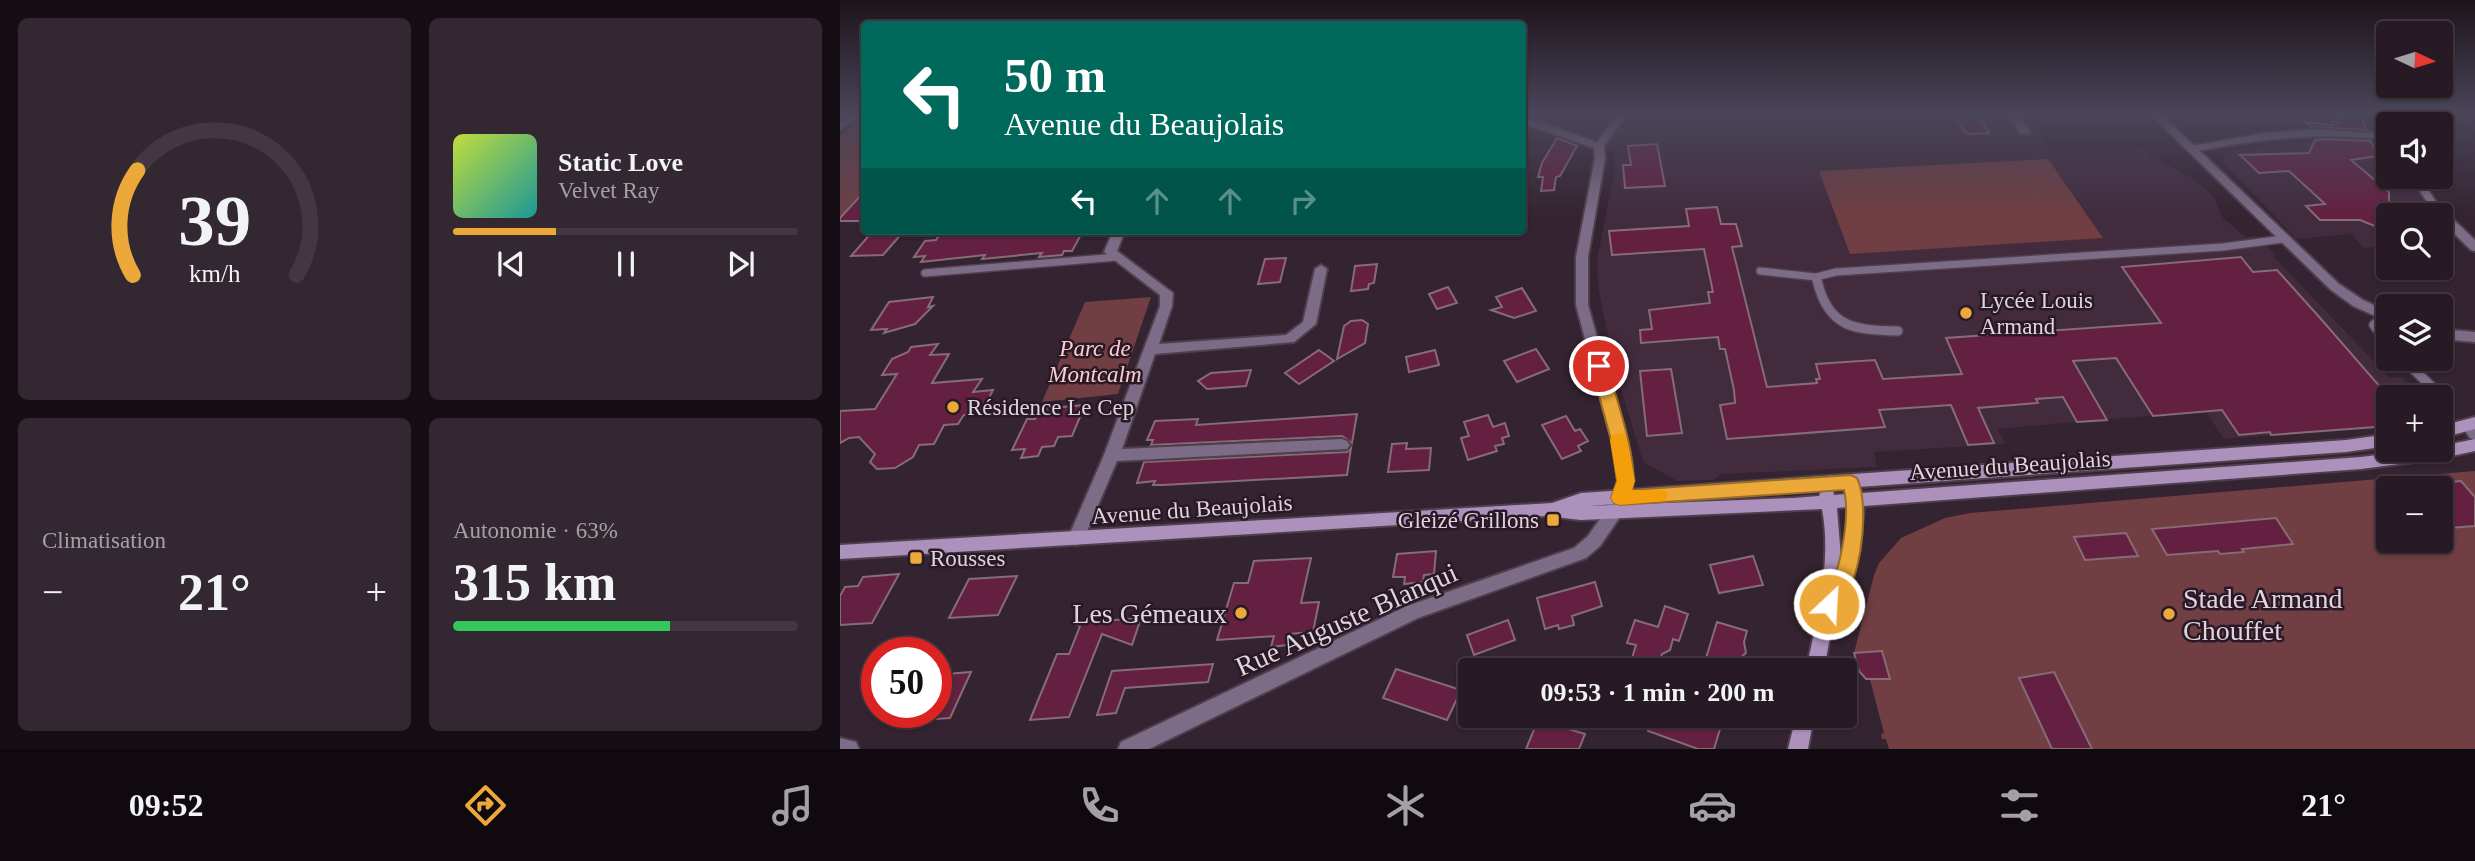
<!DOCTYPE html>
<html lang="fr">
<meta charset="utf-8">
<style>
:root{--surface:#271a24;--page:#332731;--text:#f1f3f6;--muted:#a4a1a6;--line:#433841;--accent:#eca93a}
body{margin:0;font-family:Georgia,serif;background:var(--page);color:var(--text);height:100vh;display:flex;flex-direction:column;font-size:26px;white-space:nowrap}
*{box-sizing:border-box;margin:0}
p{font-size:23px;color:var(--muted)}
.icon{flex:none;width:38px;height:38px;fill:none;stroke:currentColor;stroke-width:2;stroke-linecap:round;stroke-linejoin:round}
.map{position:relative;flex:1;overflow:hidden}
.sheet{display:flex;flex-direction:column;gap:18px;padding:18px;background:#150e14;width:840px}
.sheet>*{flex:none}
.guide{position:absolute;left:21px;top:21px;width:665px;height:214px;border-radius:7px;box-shadow:0 2px 5px #0004,0 0 0 2px var(--line);background:#00695c;color:#fff;overflow:hidden}
.needle{width:46px;rotate:94deg}
.fabs{position:absolute;left:1536px;top:21px;display:grid;gap:14px}
.fabs a{display:grid;place-items:center;width:77px;height:77px;border-radius:7px;background:var(--surface);box-shadow:0 2px 5px #0004,0 0 0 2px var(--line);font-size:35px}
.speed{position:absolute;left:21px;top:637px;display:flex;gap:14px;font-size:35px;font-weight:700;text-align:center}
.speed>*{display:grid;place-content:center;width:91px;height:91px;border-radius:50%;background:var(--surface);box-shadow:0 2px 5px #0004,0 0 0 2px var(--line);line-height:1}
.speed .limit{border:10px solid #d22;background:#fff;color:#111}
.pin{position:absolute;display:grid;place-items:center;width:60px;height:60px;color:#fff;margin:-30px;border:4px solid #fff;border-radius:50%;box-shadow:0 2px 7px #0007}
.me{position:absolute;width:77px;margin:-38px;rotate:25deg;stroke-linejoin:round;filter:drop-shadow(0 0 5px #0008)}
.turn{display:flex;align-items:center;gap:24px;height:147px;padding:0 28px;font-size:32px}
.turn .icon{width:91px;height:91px;stroke-width:2.5}
.turn b{display:block;font-size:49px;line-height:60px}
.lanes{display:flex;align-items:center;height:66px;padding:0 28px;background:#0003;justify-content:center;gap:35px;direction:ltr}
.lanes .off{opacity:.35}
.big{font-size:52px;font-weight:700;line-height:1.1}
.sheet .tile{flex:1;display:flex;flex-direction:column;justify-content:center;gap:10px;min-width:0;padding:0 24px;border-radius:10px;background:var(--page)}
.sheet .dial{align-items:center;gap:0}
.dial svg{height:182px;overflow:visible;fill:none;stroke:var(--line);stroke-width:7;stroke-linecap:round;text-anchor:middle}
.dial text{fill:var(--text);stroke:none}
.song{display:flex;align-items:center;gap:21px}
.cover{width:84px;height:84px;border-radius:10px;background:linear-gradient(135deg,hsl(70 70% 55%),hsl(180 70% 35%))}
.played{height:7px;border-radius:4px;background:linear-gradient(90deg,var(--accent) 30%,var(--line) 30%)}
.keys{display:flex;justify-content:space-around;direction:ltr}
.heat{display:flex;justify-content:space-between;align-items:center;font-size:38px;direction:ltr}
.charge{height:10px;border-radius:5px;background:linear-gradient(90deg,#34c759 63%,var(--line) 0)}
.sheet .tiles{flex:1;display:grid;gap:18px;grid-template-columns:repeat(2,1fr)}
.trip{position:absolute;left:618px;top:658px;width:399px;height:70px;border-radius:7px;background:var(--surface);box-shadow:0 2px 5px #0004,0 0 0 2px var(--line);font-weight:700;line-height:70px;text-align:center}
.tabs{display:flex;height:112px;justify-content:space-around;align-items:center;background:#100a0e;color:var(--muted)}
.tabs .icon{width:49px;height:49px}
.tabs .current{color:var(--accent)}
.tabs b{font-size:32px;color:var(--text)}
main{display:flex;flex:1;min-height:0}
.map>svg:first-child{display:block}
.built{fill:#412b3d}
.green{fill:#703e43;fill-rule:evenodd}
.building{fill:#642041;stroke:#856c75;stroke-width:2}
.lines{fill:none;stroke-linecap:round;stroke-linejoin:round}
.service-far1-casing{stroke:#4f3f4c;stroke-width:10}
.service-casing{stroke:#4f3f4c;stroke-width:12}
.minor-casing{stroke:#4f3f4c;stroke-width:4}
.tertiary-casing{stroke:#4f3f4c;stroke-width:4}
.secondary-casing{stroke:#4f3f4c;stroke-width:4}
.service-far1{stroke:#7d6c87;stroke-width:7}
.service{stroke:#7d6c87;stroke-width:9}
.minor{fill:#7d6c87;fill-rule:evenodd}
.tertiary{fill:#7d6c87;fill-rule:evenodd}
.secondary{fill:#ad91bd;fill-rule:evenodd}
.route{fill:#eca93a;stroke:#996e26;stroke-width:2}
.slow{fill:#f59e0b}
.poi-dot{fill:#eca93a;stroke:#291926;stroke-width:2.5}
.labels{text-anchor:middle;stroke-width:5;stroke-linejoin:round;paint-order:stroke}
.poi-label{font-size:23px;fill:#dfd3dc;stroke:#291926;text-anchor:start}
.park-label{font-size:23px;font-style:italic;fill:#fdcdd0;stroke:#291926}
.street-label{font-size:23px;fill:#dfd3dc;stroke:#291926}
.near-poi-label{font-size:28px;fill:#dfd3dc;stroke:#291926;text-anchor:start}
.near-street-label{font-size:28px;fill:#dfd3dc;stroke:#291926}
</style>
<main>
<section class="sheet">
<div class="tiles">
<div class="tile dial"><svg viewBox="0 0 100 80">
<path d="M14 69A42 42 0 1 1 86 69"/>
<path d="M14 69A42 42 0 0 1 16 23" stroke="#eca93a"/>
<text x="50" y="56" font-size="32" font-weight="700">39</text>
<text x="50" y="72" font-size="11">km/h</text>
</svg></div>
<div class="tile">
<div class="song"><i class="cover"></i><div><b>Static Love</b><p>Velvet Ray</p></div></div>
<div class="played"></div>
<div class="keys"><svg class="icon" aria-label="previous" viewBox="0 0 24 24"><path d="M18 5L8 12l10 7zM5 5v14"/></svg><svg class="icon" aria-label="pause" viewBox="0 0 24 24"><path d="M8 5v14M16 5v14"/></svg><svg class="icon" aria-label="next" viewBox="0 0 24 24"><path d="M6 5l10 7-10 7zM19 5v14"/></svg></div>
</div>
<div class="tile"><p>Climatisation</p>
<div class="heat"><a>−</a><b class="big">21°</b><a>+</a></div>
</div>
<div class="tile"><p>Autonomie · 63%</p><b class="big">315 km</b><div class="charge"></div></div>
</div>
</section>
<div class="map">
<svg width="1635" height="749" viewBox="0 0 1635 749">
<rect width="100%" height="100%" fill="#342330"/>
<path class="built" d="M682 113H1185L1211 151 1303 149 1309 155 1352 178 1365 189 1375 199 1383 218 1406 237 1417 236 1436 255 1433 256 1549 377 1563 378 1580 397H1549V426L1384 439 1365 411 1158 429 1165 444 1034 452 1037 467 882 474 874 480 837 481 803 462 778 379 786 372 779 343 769 341 758 286 757 260 774 175 775 151Z
M1483 140 1510 160 1549 158V177H1567L1593 215H1549V245L1524 248 1511 234 1456 239 1383 162 1386 151Z"/>
<path class="green" d="M24 116V192L0 218V136Z
M1208 159 1263 238 1010 254 979 171Z
M311 297 278 394 202 402 245 302Z
M1635 471V749H1049L1046 739H1042L1041 734 1044 733 1030 680 1019 671 1014 653 1034 575 1039 563 1061 538 1105 518 1130 513ZM1549 488H1601V541H1549Z"/>
<path class="building" d="M1113 113H1136L1149 133 1127 134Z
M1499 113H1520L1526 130 1472 127 1465 122 1493 125 1492 122H1499L1496 117H1501Z
M717 138 737 146 720 176 716 177 714 190 701 191 703 177H698L702 163Z
M1482 139 1531 141 1537 156 1511 160 1549 192V238L1535 226 1520 220H1480L1466 206 1485 204 1449 171 1419 173 1400 155 1469 153 1475 140Z
M817 144 825 186 785 188 783 165H791L788 146Z
M24 192V221H0V218Z
M877 207 881 224H896L902 246 892 247 927 387 977 383 976 379H980L976 364 1035 360 1043 379 1122 374 1106 338 1321 323 1282 267 1401 257 1413 272 1437 270 1481 319 1549 397V426L1431 435 1430 432 1399 435 1382 410 1313 416 1276 358 1233 361 1267 420 1237 422 1223 397 1196 399 1198 403 1138 408 1154 443 1128 445 1111 405 1039 410 1045 427 887 439 880 405 895 403 894 390 885 349H880L878 337 801 343 800 330 812 329 809 310 870 303 868 292H873L864 249 772 255 769 231 849 226 846 209Z
M33 231H64L43 255 11 256Z
M147 231H243L232 251H224L222 255 199 257 202 253 142 259 145 255 81 262 85 256 74 257 85 241 96 240 100 234Z
M446 258 440 282 418 284 425 259Z
M537 264 534 283 529 284 528 289 511 291 515 266Z
M608 287 617 303 597 309 589 294Z
M682 288 696 311 674 318 651 310 662 307 656 297Z
M93 297 88 307 93 306 75 324 44 333 47 329 31 330 49 302Z
M522 320 528 324 525 343 497 359 504 326 511 321Z
M98 344 90 355 109 354 92 383 142 379 133 392 153 390 143 410H133L123 416 118 424 104 425 94 444 79 445 73 457 55 468 37 469 30 462 35 454 19 437 9 438 0 443V411L35 409 57 374 42 375 52 359 68 352 71 347Z
M696 349 709 369 677 382 664 361Z
M479 350 494 361 459 384 445 373Z
M595 350 599 365 569 372 566 357Z
M831 369 842 433 807 436 800 371Z
M411 370 406 386 367 389 358 381 371 373Z
M245 405 232 436 218 437 214 446 202 447 198 456 181 458 185 449 172 450 187 419H195L200 409Z
M517 414 512 443 502 436 311 445 313 440H307L315 421 358 419 356 425Z
M648 415 653 427 665 423 669 436 662 438 664 444 655 446 657 451 628 460 621 438 629 436 624 422Z
M726 416 735 431 740 429 748 441 738 446 741 451 722 459 702 425Z
M567 443 566 449 591 448 589 470 548 472 552 444Z
M511 448 507 475 323 485H313L315 481 297 483 304 462 507 452Z
M1621 481 1635 497V526L1609 528 1601 518V483Z
M1436 518 1453 544 1402 549 1404 552 1380 554 1378 551 1327 555 1312 529Z
M1286 533 1298 556 1245 560 1234 537Z
M596 551 594 574 584 575 583 582 564 584 565 577H553L557 554Z
M913 556 923 585 879 593 870 565Z
M471 558 461 603 479 602 473 632 449 634 447 645 431 647 434 636 377 640 394 583H408L414 561Z
M59 574 32 623 0 625V596L5 587 18 586 23 577Z
M177 576 158 615 109 618 129 579Z
M755 582 762 606 732 616 734 625 719 629 718 625 705 629 697 598Z
M825 606 848 614 839 641 833 639 830 650 822 654 818 666 792 658 796 645 787 643 795 620 818 627Z
M301 618 292 645 262 634 229 717 190 720 217 654H229L240 626 233 623Z
M668 620 675 640 634 655 627 635Z
M877 622 907 631 904 642 906 653 900 658 897 668 866 658Z
M1042 651 1050 679H1026L1019 671 1014 653Z
M373 664 368 682 285 688 276 713 257 715 272 671Z
M556 669 621 690 607 720 543 698Z
M131 672 110 718 96 719V675Z
M1214 672 1252 749H1212L1179 678Z
M813 716 834 719 835 717 855 722 857 716H884L874 749H858L808 731Z
M698 720 745 734 739 749H686Z"/>
<g class="lines">
<defs>
<path id="service-far1" d="M920 271 976 277 996 272 1383 247 1443 239
M85 273 277 257
M976 277 977 282"/>
<path id="service" d="M977 280C988 328 1014 330 1058 331
M1543 317 1534 325 1549 345
M1563 359 1596 391 1593 397"/>
<path id="minor" d="M11 113H23L0 130V122Z
M778 113H788L764 146 765 158 748 257V305L786 441 794 481 780 517 760 546 746 558 578 618 309 749H278L281 742 567 606 734 548 748 536 767 509 778 481 772 441 736 305V257L755 158 754 148 682 123V116L757 142Z
M1166 113H1176L1190 132 1189 134H1181Z
M1475 129 1549 134V140C1482 131 1418 139 1352 152L1347 149 1352 146 1425 133Z
M273 231H285L277 251 333 293 332 306 319 344 446 335 463 322 475 269 481 265 487 269 476 324 454 342 315 354 282 449 502 439 507 441 510 445 507 449 277 461 242 543 236 545 230 543 228 538 264 455 320 306V295L264 252Z
M0 738 16 742 19 749H0Z"/>
<path id="tertiary" d="M1309 113H1320L1499 284 1523 300 1549 312V322L1513 306 1491 290Z
M1554 113H1564L1565 124H1555Z
M1570 177H1580L1598 205 1635 240V251L1631 250 1601 221V215H1596Z
M1601 329 1635 332V342L1601 339Z
M1628 419 1635 423V440L1630 438 1621 425 1623 421Z"/>
<path id="secondary" d="M1635 417V429L1601 438V426Z
M1549 434V446L1506 452 1018 487 1022 493 1521 457 1577 450H1601V446L1635 439V451L1598 459 1521 469 1024 506 1020 550 1010 580 995 609 984 670H966C977 619 992 562 982 509L741 520 706 516 0 559V545L712 503 741 493 1506 440ZM1008 487 1006 494 994 495 993 491 987 490 981 491 979 496 953 498 748 506ZM1008 507 1006 534 1001 558 997 508Z
M956 716H974L968 749H948Z"/>
</defs>
<use href="#service-far1" class="service-far1-casing"/>
<use href="#service" class="service-casing"/>
<use href="#minor" class="minor-casing"/>
<use href="#tertiary" class="tertiary-casing"/>
<use href="#secondary" class="secondary-casing"/>
<use href="#service-far1" class="service-far1"/>
<use href="#service" class="service"/>
<use href="#minor" class="minor"/>
<use href="#tertiary" class="tertiary"/>
<use href="#secondary" class="secondary"/>
</g>
<linearGradient id="sky" x2="0" y2="1"><stop stop-color="#1d131a"/><stop offset="0.52" stop-color="#4a4559"/><stop offset="1" stop-color="#4a4559" stop-opacity="0"/></linearGradient>
<rect width="1635" height="218" fill="url(#sky)"/>
<path class="route" d="M759 361 767 366C775 394 800 465 792 490L1011 475 1017 478C1031 505 1021 601 989 613L982 610 979 604C983 597 988 591 991 585 1002 562 1010 514 1004 490L780 505 774 503 771 498 777 481 771 440 751 366Z"/>
<path class="slow" d="M779 433 785 435 787 440 795 481 792 490H825L828 495 825 501 780 505 774 503 771 498 777 481 770 440 773 435Z"/>
<g class="poi-dot">
<circle cx="1126" cy="313" r="7"/>
<circle cx="113" cy="407" r="7"/>
<rect x="706" y="513" width="14" height="14" rx="3.5"/>
<rect x="69" y="551" width="14" height="14" rx="3.5"/>
<circle cx="401" cy="613" r="7"/>
<circle cx="1329" cy="614" r="7"/>
</g>
<g class="labels">
<g class="poi-label">
<text x="1140" y="308">Lycée Louis<tspan x="1140" dy="26">Armand</tspan></text>
<text x="127" y="415">Résidence Le Cep</text>
<text x="699" y="528" text-anchor="end">Gleizé Grillons</text>
<text x="90" y="566">Rousses</text>
</g>
<g class="park-label">
<text x="255" y="356">Parc de<tspan x="255" dy="26">Montcalm</tspan></text>
</g>
<g class="street-label">
<text transform="translate(1170 465) rotate(-4)" y="8">Avenue du Beaujolais</text>
<text transform="translate(352 509) rotate(-4)" y="8">Avenue du Beaujolais</text>
</g>
<g class="near-poi-label">
<text x="1343" y="608">Stade Armand<tspan x="1343" dy="32">Chouffet</tspan></text>
<text x="387" y="623" text-anchor="end">Les Gémeaux</text>
</g>
<g class="near-street-label">
<text transform="translate(506 619) rotate(-24)" y="10">Rue Auguste Blanqui</text>
</g>
</g>
</svg>
<div class="fabs">
<a><svg class="needle" viewBox="-14 -14 28 28"><path d="M0-13l5 13h-10z" fill="#e53935"/><path d="M0 13l5-13h-10z" fill="#a4a1a6"/></svg></a>
<a><svg class="icon" aria-label="sound" viewBox="0 0 24 24"><path d="M4 9h4l5-4v14l-5-4H4zM17 9q2 3 0 6"/></svg></a>
<a><svg class="icon" aria-label="search" viewBox="0 0 24 24"><circle cx="10" cy="10" r="6"/><path d="M15 15l6 6"/></svg></a>
<a><svg class="icon" aria-label="layers" viewBox="0 0 24 24"><path d="M12 4l9 5-9 5-9-5zM3 14l9 5 9-5"/></svg></a>
<a>+</a>
<a>−</a>
</div>
<div class="speed"><div class="limit">50</div></div>
<div class="pin" style="left:759px;top:366px;background:#d93025"><svg class="icon" aria-label="arrive" viewBox="0 0 24 24"><path d="M6 21V4h12l-3 4 3 4H6"/></svg></div>
<svg class="me" style="left:989px;top:604px" viewBox="-20 -20 40 40"><circle r="17" fill="#eca93a" stroke="#fff" stroke-width="3"/><path d="M0-11L8 9 0 5-8 9z" fill="#fff"/></svg>
<div class="trip">09:53 · 1 min · 200 m</div>
<div class="guide">
<div class="turn"><svg class="icon" aria-label="left" viewBox="0 0 24 24"><path d="M17 20v-9H6M10 6l-5 5 5 5"/></svg><div><b>50 m</b>Avenue du Beaujolais</div></div>
<div class="lanes"><svg class="icon" aria-label="left" viewBox="0 0 24 24"><path d="M17 20v-9H6M10 6l-5 5 5 5"/></svg><svg class="icon off" aria-label="ahead" viewBox="0 0 24 24"><path d="M12 20V5M6 11l6-6 6 6"/></svg><svg class="icon off" aria-label="ahead" viewBox="0 0 24 24"><path d="M12 20V5M6 11l6-6 6 6"/></svg><svg class="icon off" aria-label="right" viewBox="0 0 24 24"><path d="M7 20v-9h11M14 6l5 5-5 5"/></svg></div>
</div>
</div>
</main>
<nav class="tabs">
<b>09:52</b>
<svg class="icon current" aria-label="directions" viewBox="0 0 24 24"><path d="M12 3l9 9-9 9-9-9zM9 14v-3h6M13 9l2 2-2 2"/></svg>
<svg class="icon" aria-label="music" viewBox="0 0 24 24"><path d="M9 18V5l10-2v13"/><circle cx="6" cy="18" r="3"/><circle cx="16" cy="16" r="3"/></svg>
<svg class="icon" aria-label="phone" viewBox="0 0 24 24"><path d="M5 4h4l2 5-3 2q2 4 5 5l2-3 5 2v4C11 20 4 13 5 4z"/></svg>
<svg class="icon" aria-label="climate" viewBox="0 0 24 24"><path d="M12 3v18M4 7l16 10M4 17L20 7"/></svg>
<svg class="icon" aria-label="car" viewBox="0 0 24 24"><path d="M5 17H2v-5l4-1 3-4h7l3 4 3 1v5h-3M9 17h6M6 11h13"/><circle cx="7" cy="17" r="2"/><circle cx="17" cy="17" r="2"/></svg>
<svg class="icon" aria-label="filters" viewBox="0 0 24 24"><path d="M4 7h16M4 17h16"/><circle cx="9" cy="7" r="2"/><circle cx="15" cy="17" r="2"/></svg>
<b>21°</b>
</nav>
